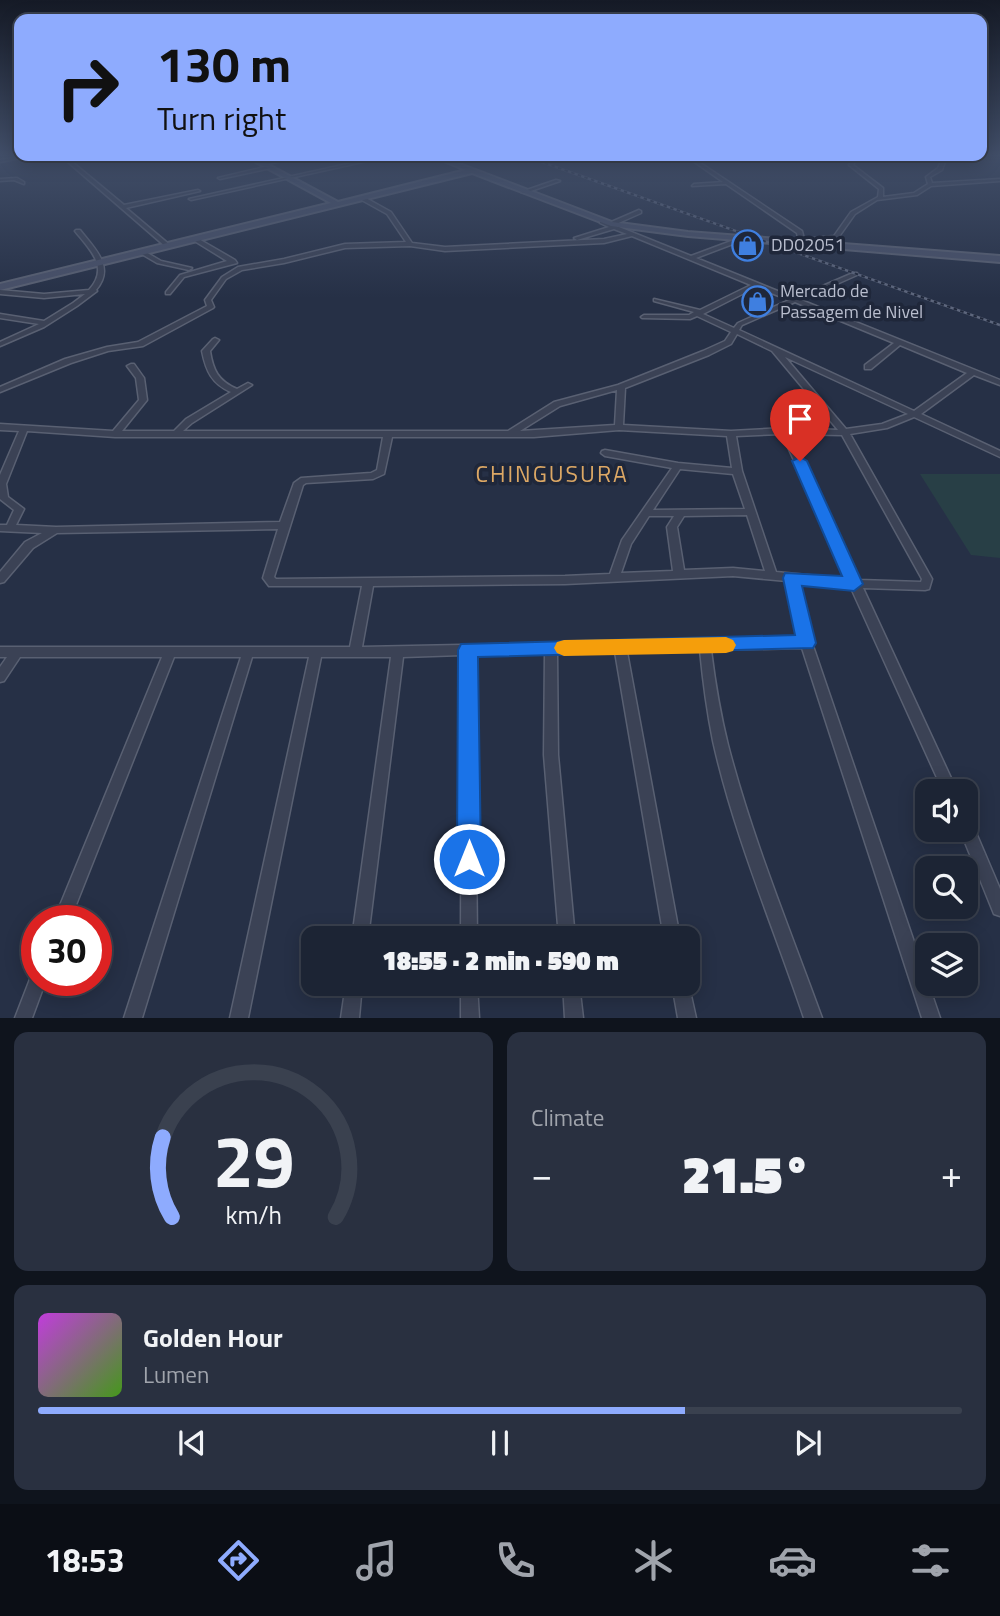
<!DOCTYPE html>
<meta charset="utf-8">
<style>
:root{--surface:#1c2434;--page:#293040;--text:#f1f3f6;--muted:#a0a4ac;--line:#3a414f;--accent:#8eabfe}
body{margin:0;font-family:"Titillium Web",sans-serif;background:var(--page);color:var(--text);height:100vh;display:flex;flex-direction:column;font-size:26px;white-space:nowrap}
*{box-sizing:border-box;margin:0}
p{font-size:23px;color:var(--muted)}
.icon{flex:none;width:38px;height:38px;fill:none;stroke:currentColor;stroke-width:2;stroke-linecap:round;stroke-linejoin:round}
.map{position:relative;height:1018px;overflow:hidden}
.details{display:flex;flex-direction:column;gap:14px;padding:14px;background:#0f141d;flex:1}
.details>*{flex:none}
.banner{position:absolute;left:14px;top:14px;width:973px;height:147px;border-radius:14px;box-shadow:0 4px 18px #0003,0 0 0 2px var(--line);background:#8eabfe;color:#111;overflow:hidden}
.tools{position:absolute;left:915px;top:779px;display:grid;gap:14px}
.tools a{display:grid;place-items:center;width:63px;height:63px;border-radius:14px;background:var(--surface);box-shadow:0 4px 18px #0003,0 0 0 2px var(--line);font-size:35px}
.speed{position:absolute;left:21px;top:905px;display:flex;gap:14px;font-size:35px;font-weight:700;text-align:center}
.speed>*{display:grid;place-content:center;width:91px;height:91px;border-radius:50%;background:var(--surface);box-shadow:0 4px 18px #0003,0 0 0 2px var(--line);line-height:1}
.speed .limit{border:10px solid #d22;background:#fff;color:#111}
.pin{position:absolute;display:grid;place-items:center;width:60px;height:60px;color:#fff;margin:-72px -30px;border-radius:50% 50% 50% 0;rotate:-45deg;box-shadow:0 0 7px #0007}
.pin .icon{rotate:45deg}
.me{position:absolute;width:77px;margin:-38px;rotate:0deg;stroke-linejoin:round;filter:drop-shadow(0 0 5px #0008)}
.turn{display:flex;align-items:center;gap:24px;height:147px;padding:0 28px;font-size:32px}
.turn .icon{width:91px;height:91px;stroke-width:2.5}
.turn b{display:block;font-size:49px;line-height:60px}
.big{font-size:52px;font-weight:800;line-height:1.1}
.details .card{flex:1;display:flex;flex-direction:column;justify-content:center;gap:10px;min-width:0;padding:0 24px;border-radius:14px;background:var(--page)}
.details .dial{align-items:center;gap:0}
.dial svg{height:182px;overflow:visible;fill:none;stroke:var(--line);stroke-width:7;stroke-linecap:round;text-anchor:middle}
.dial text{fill:var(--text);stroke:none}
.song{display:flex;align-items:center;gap:21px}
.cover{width:84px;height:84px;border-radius:10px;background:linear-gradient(135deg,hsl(290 70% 55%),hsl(100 70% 35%))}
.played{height:7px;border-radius:4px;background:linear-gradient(90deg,var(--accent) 70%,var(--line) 70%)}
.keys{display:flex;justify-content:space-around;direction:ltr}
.heat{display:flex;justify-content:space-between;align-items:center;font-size:38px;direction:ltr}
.details .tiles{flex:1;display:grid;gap:14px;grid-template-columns:1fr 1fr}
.card:last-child{grid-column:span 2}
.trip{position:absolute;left:301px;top:926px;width:399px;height:70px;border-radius:14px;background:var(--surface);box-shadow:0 4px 18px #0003,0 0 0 2px var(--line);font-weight:800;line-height:70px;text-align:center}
.tabs{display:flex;height:112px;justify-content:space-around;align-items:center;background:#0b0e15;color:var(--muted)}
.tabs .icon{width:49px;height:49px}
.tabs .selected{color:var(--accent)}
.tabs b{font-size:32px;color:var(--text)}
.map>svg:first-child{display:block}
.green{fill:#283f46}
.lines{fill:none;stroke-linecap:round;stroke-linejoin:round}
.street-casing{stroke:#596072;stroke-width:3}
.secondary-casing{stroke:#596072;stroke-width:4}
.street{fill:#3b4255;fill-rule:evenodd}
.secondary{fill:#485068;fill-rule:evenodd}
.rail-casing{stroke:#5d667c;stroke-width:2.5}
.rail{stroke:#1f273a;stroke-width:2;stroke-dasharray:3.5;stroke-linecap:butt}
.route{fill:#1a73e8;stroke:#114b97;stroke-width:2}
.slow{fill:#f59e0b}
.labels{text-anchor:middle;stroke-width:7;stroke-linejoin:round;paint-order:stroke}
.far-poi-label{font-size:18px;fill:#b9bece;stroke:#1f273a;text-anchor:start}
.neighbourhood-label{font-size:23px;letter-spacing:2px;fill:#dda865;stroke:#1f273a}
</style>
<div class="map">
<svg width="1000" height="1018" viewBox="0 0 1000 1018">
<rect width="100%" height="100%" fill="#263046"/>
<path class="green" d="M920 474H1000V558L971 555Z"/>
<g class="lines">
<defs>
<path id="street" d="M24 156H32L0 162V160Z
M61 156H65L124 205 198 190 200 191 126 208 171 246 166 247Z
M298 156H305L263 165 261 164Z
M383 156H390L191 200 189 199Z
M686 156H690L802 231 804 239 834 236 851 212 878 197 879 189 849 165 854 156H858L853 165 883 188V197L914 193 928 184 926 177 938 168 943 156H947L942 170 930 177 932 183 1000 179V181L931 186 917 195 877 200 855 214 838 238 805 242 802 245 799 243 797 233 726 184 692 186 694 184 723 182Z
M269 166 271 168 220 179 218 178Z
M17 178 24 182V184L14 180 0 181V179Z
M556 180 560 181 525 193 521 192Z
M360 197H364L391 212 412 243 445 247 604 239 627 234 614 229 577 240 574 238 609 227 600 223V221L609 223 639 210 641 211V213L614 225 691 256 742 237H746V239L696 258 795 298 853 273H857V275L801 300 1000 380V385L974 375 921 414 1000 451V457L914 417 887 428 850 434 932 579 929 589 925 590 863 588 957 791H943L851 588 798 582 812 643 940 1018H922L802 648 711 650C715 682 720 713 728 745 752 838 789 927 822 1018H804C773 926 734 835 713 741 707 711 703 681 700 650L627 652 680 938H664L615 652 557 653 558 755 575 938H559L544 755 545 654 474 655 477 938H461L462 655 403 657 368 938H352L391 657H321L248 1018H230L309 657H252L142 1018H124L241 657H174L70 920H54L162 657H20L4 681 0 682V667L7 657H0V647H350L362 586H269L263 578 278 529 57 533 33 548 4 582 0 583V572L25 542 42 533 0 531V525H7L14 510 0 499V475L19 431 0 430V424L113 431 139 400 136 378 127 366 131 364H134L144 378 147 400 122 431H174L186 419 231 392C212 384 206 371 202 351L213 339 215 338 219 340 210 351C213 370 218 381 237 389L248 383 252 385 192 423 183 431H508L554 402 618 385 703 351 725 341 731 332 697 316 690 319 642 318 641 317 644 315H689L694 312 654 301V299L700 310 751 285 632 236 604 243 445 251 410 246 345 248 284 263 242 270 226 279 211 300 214 307 213 308 143 346 108 351 71 363 0 392V387L65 359 107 347 138 342 207 306 205 300 222 277 238 267 284 259 345 244 406 242 387 214 360 199ZM756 287 789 300 738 323 734 328 703 314ZM795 302 894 343 865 365V369H871L900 345 967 373 914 411 739 330 742 325ZM737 334 772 351 838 430 785 428 731 431 623 425 625 388 709 355 731 344ZM785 357 908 414 882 424 846 429ZM617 390 615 425 520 431 560 406ZM619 430 727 436 732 468 678 463 605 450 602 451 601 453 605 456 672 468 622 540 610 574 565 576 276 579 274 577 303 485 306 483 373 479 384 474 392 437H534ZM27 431 115 437H383L377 470 371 473 301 478 294 483 280 522 56 527 16 525 24 509 8 497 6 484ZM782 434 848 579 776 572 742 471 736 436ZM791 434 842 435 922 579 921 582 859 580ZM680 469 733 474 745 509 653 510ZM747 515 765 571 733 568 684 570 677 527 684 516ZM649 516H674L667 527 673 571 621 573 631 544ZM733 576 787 581 799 638 362 647 373 586 565 584Z
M76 230H80C94 248 116 267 96 290L97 291 77 306 44 327 0 346V342L39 324 0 318V314L44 321 73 303 85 294 44 298 0 294V290L44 294 89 290C110 267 90 250 75 231Z
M193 238H197L235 260 237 263 184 277 170 294H166V292L180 275 227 261 193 240Z
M140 251H144L161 261 192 268 189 270 157 263 140 253Z
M966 819 971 821 1000 889V916L994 914 960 830H966Z
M37 972V980H46L32 1018H15L32 974Z
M688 982 696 1018H678L672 984Z
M346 984H362L359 1018H341Z
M461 984H477L479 1018H461Z
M563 984H579L583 1018H565Z"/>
<path id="secondary" d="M245 156H252L338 202 466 170 431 156H439L612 222 688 232 1000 256V262L688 236 611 226 472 173 0 290V284L331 203Z"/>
</defs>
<use href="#street" class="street-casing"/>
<use href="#secondary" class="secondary-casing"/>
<use href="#street" class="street"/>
<use href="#secondary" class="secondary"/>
<defs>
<path id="rail" d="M525 156 1000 325"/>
</defs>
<use href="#rail" class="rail-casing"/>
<use href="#rail" class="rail"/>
</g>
<linearGradient id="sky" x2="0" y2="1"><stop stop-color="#151a26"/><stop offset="0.52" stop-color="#414e68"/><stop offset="1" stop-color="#414e68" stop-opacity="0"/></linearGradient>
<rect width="1000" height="298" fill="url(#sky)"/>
<path class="route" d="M800 457 807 461 863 584 854 591 802 586 816 643 813 648 478 657 481 859 478 868 469 872 460 868 457 859 458 650 461 644 795 635 783 578 785 573 842 576 792 461Z"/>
<path class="slow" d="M726 637 733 640 736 645 733 651 726 653 564 656 557 653 554 648 557 642 564 640Z"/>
<defs>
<symbol id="shop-ring" viewBox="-11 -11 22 22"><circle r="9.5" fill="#1f273a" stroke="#3f7fe0" stroke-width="1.5"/><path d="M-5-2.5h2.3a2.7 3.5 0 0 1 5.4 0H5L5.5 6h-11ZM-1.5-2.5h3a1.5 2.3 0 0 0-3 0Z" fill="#3f7fe0"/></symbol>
</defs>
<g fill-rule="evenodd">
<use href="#shop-ring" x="730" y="228" width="35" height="35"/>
<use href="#shop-ring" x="740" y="284" width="35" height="35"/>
</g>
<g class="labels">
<g class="far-poi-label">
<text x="771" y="251">DD02051</text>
<text x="780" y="297">Mercado de<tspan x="780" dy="21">Passagem de Nivel</tspan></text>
</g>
<g class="neighbourhood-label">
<text x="552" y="482">CHINGUSURA</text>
</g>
</g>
</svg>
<div class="tools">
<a><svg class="icon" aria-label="sound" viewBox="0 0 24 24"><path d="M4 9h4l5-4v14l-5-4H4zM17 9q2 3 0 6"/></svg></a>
<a><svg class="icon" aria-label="search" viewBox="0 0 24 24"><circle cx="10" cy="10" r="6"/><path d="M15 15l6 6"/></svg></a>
<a><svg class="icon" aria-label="layers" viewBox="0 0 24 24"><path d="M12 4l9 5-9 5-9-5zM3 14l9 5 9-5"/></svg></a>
</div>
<div class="speed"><div class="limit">30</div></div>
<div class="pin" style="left:800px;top:461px;background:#d93025"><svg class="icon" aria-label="arrive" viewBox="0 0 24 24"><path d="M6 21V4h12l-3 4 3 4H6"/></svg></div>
<svg class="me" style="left:469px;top:859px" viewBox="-20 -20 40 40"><circle r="17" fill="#1a73e8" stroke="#fff" stroke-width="3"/><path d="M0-11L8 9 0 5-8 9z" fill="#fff"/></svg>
<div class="trip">18:55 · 2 min · 590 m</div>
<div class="banner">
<div class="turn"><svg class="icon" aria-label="right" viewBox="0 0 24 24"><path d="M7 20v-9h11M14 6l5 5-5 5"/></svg><div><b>130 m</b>Turn right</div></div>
</div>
</div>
<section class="details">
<div class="tiles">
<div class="card dial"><svg viewBox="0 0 100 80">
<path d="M14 69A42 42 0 1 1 86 69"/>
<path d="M14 69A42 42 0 0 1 10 34" stroke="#8eabfe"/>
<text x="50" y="56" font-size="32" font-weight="700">29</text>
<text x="50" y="72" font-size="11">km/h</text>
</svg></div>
<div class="card"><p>Climate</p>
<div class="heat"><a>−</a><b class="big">21.5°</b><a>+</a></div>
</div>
<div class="card">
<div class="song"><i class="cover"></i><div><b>Golden Hour</b><p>Lumen</p></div></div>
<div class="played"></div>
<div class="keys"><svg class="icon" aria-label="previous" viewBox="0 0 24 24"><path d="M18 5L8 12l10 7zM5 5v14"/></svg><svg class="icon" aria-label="pause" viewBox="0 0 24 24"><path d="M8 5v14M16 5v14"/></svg><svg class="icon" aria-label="next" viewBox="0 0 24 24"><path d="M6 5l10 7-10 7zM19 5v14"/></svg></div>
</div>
</div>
</section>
<nav class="tabs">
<b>18:53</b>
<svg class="icon selected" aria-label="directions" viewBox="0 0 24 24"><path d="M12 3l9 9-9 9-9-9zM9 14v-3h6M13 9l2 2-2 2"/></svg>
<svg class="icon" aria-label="music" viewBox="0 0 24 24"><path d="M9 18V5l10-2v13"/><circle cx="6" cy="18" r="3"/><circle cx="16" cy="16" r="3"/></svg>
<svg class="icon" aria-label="phone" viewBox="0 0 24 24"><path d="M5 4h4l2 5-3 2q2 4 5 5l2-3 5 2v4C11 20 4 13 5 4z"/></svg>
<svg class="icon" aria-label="climate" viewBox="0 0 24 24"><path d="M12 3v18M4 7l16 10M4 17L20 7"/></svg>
<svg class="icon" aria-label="car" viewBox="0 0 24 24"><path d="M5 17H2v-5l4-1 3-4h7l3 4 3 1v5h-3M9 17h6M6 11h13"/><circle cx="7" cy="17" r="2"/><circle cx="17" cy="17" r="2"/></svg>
<svg class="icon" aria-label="filters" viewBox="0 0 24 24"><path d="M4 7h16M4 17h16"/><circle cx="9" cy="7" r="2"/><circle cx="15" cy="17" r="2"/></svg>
</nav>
